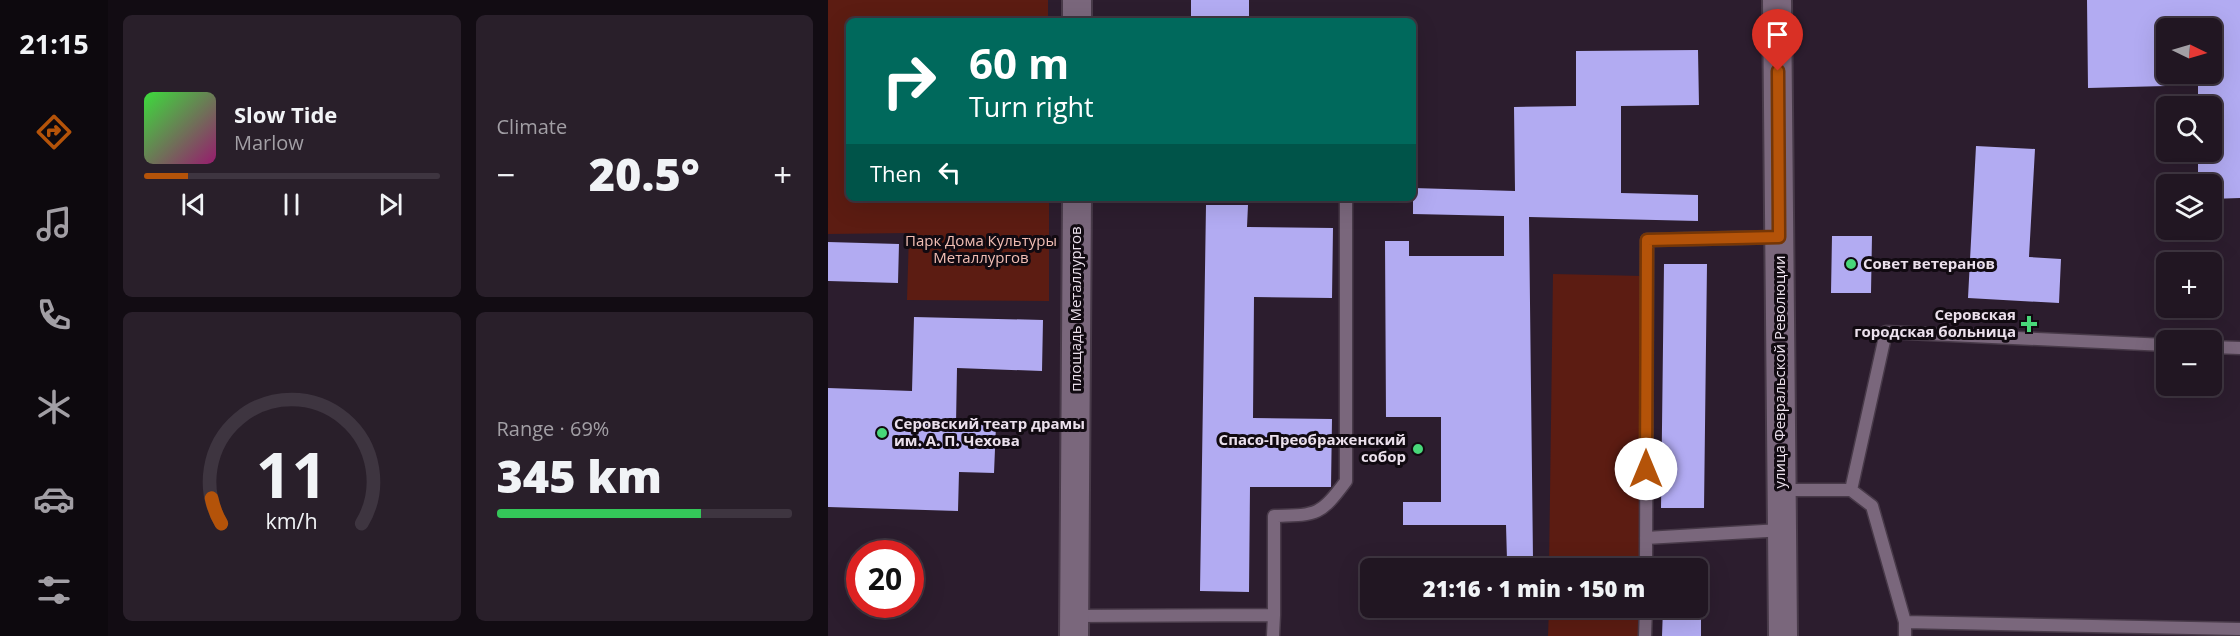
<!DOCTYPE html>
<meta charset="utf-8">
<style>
:root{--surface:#211622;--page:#291f2a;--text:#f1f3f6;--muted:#a29fa5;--line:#3e3540;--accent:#b45309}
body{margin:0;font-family:"Open Sans",sans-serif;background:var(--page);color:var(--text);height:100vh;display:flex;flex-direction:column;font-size:22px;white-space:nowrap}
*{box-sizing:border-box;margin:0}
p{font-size:20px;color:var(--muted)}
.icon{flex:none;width:33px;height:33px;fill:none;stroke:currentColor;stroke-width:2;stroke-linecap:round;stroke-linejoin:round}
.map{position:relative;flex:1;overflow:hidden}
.side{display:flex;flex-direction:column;gap:15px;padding:15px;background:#120c13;width:720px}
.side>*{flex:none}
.hud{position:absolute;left:18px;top:18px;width:570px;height:183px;border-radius:9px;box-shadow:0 6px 24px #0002,0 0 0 2px var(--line);background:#00695c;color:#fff;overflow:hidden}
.needle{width:39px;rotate:95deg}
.fabs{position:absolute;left:1328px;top:18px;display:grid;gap:12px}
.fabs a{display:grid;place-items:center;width:66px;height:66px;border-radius:9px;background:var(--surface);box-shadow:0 6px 24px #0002,0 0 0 2px var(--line);font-size:30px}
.speed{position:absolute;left:18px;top:540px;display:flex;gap:12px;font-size:30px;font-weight:700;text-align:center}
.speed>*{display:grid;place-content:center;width:78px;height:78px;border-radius:50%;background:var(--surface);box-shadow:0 6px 24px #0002,0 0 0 2px var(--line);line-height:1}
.speed .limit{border:9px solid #d22;background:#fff;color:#111}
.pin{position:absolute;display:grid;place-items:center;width:51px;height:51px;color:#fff;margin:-62px -26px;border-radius:50% 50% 50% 0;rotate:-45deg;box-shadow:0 0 6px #0007}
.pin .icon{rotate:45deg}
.me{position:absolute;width:66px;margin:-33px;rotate:0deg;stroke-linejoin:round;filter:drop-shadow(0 0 4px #0008)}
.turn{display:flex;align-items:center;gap:21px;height:126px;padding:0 24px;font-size:27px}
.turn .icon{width:78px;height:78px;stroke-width:2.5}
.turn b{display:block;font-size:42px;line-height:51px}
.then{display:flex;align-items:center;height:57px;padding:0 24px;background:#0003;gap:12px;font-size:22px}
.big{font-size:45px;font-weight:800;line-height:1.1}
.side .widget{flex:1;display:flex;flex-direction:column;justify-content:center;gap:9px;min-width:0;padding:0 21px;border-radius:9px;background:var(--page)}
.side .dial{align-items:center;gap:0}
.dial svg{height:156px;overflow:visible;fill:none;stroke:var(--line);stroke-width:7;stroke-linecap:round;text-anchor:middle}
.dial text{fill:var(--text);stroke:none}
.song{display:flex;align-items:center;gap:18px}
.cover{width:72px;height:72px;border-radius:9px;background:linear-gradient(135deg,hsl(120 70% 55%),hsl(320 70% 35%))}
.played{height:6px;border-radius:3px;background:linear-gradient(90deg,var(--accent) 15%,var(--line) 15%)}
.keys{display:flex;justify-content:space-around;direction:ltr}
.heat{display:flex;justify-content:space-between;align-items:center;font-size:33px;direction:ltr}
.charge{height:9px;border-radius:4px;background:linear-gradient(90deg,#34c759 69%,var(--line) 0)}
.side .tiles{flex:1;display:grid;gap:15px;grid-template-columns:repeat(2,1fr)}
.trip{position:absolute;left:532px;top:558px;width:348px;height:60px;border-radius:9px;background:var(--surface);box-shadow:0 6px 24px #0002,0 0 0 2px var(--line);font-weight:800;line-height:60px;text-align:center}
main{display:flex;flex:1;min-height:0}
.dock{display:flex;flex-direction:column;width:108px;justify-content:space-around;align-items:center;background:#0d090e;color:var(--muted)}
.dock .icon{width:42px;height:42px}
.dock .selected{color:var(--accent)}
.dock b{font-size:27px;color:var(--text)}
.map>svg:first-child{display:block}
.green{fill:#5c1c12}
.building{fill:#b2abf2}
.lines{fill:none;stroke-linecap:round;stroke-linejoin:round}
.service-casing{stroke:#483a49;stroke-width:15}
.tertiary-casing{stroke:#483a49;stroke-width:32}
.service{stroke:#7a677c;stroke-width:12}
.tertiary{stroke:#7a677c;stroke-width:28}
.route-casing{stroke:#753606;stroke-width:15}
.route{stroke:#b45309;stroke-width:10}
.poi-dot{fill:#48d779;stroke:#110a11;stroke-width:2}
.labels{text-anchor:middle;stroke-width:6;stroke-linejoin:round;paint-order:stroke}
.park-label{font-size:15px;fill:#f2beb4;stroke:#110a11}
.poi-label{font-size:15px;font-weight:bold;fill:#ebe0ec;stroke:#110a11;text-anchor:start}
.street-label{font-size:15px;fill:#ebe0ec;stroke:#110a11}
</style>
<main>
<nav class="dock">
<b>21:15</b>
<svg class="icon selected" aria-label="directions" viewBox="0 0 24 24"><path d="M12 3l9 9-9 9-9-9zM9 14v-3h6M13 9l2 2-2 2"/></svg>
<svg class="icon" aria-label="music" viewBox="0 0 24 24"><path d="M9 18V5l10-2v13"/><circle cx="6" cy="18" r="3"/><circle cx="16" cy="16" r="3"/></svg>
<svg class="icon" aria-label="phone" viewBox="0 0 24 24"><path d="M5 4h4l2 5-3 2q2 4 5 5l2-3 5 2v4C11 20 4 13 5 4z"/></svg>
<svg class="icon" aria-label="climate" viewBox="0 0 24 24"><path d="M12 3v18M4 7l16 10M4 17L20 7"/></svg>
<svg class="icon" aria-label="car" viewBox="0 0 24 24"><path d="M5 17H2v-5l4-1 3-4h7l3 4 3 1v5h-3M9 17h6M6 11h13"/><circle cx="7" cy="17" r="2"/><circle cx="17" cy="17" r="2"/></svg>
<svg class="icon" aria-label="filters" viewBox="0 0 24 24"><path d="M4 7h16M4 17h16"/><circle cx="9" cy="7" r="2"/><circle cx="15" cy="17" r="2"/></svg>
</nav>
<section class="side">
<div class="tiles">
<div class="widget">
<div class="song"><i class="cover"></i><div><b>Slow Tide</b><p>Marlow</p></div></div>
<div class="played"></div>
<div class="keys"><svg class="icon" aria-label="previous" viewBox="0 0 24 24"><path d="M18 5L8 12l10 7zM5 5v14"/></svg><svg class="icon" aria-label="pause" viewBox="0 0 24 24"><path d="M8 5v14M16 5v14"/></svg><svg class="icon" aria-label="next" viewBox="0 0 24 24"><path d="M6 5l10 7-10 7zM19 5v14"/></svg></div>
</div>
<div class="widget"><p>Climate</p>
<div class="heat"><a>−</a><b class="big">20.5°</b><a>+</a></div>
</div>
<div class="widget dial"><svg viewBox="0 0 100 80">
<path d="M14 69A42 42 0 1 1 86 69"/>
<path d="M14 69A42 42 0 0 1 9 56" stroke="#b45309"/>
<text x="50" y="56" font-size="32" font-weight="700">11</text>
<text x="50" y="72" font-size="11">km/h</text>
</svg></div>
<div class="widget"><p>Range · 69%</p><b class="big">345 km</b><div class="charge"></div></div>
</div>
</section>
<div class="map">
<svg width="1412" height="636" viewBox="0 0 1412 636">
<rect width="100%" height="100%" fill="#2c1d2e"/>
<path class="green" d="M0 0H220V21H21V198H221V301L79 300 81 233 0 234Z
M725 274 815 276 813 568H721Z
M721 608H813V636H720Z"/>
<path class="building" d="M363 0H421V21H363Z
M1259 0H1412V198L1383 199V184H1370V152H1383V106H1370V74H1383V28H1338V86L1260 88Z
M870 50 871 105 793 106V193L870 195V221L701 217 705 560H679L678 525H575V502H613V417H558L557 241H581V256H676V216L585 214V188L687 191 686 107 748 106V51Z
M1148 146 1207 149 1201 257 1233 259 1231 303 1140 298Z
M378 205H420L419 227 505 228 504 298 426 297 425 418 504 419 503 487H422L421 592 372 591Z
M1004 236H1044L1043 293H1003Z
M0 242 71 244 70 283 0 281Z
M836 264H879L876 508H833Z
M86 317 215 320 214 371 129 368 128 424 168 425 166 473 131 472 130 511 0 507V388L84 391Z
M835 608H873V636H834Z"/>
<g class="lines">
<defs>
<path id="service" d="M1383 347 1412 348
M954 490H1023L1044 506 1077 622 1412 629
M1023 490 1058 332 1338 345
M818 538 954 530
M818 568 819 240 951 237
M246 616 446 615V516C489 515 492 516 518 481V198
M1077 622V636
M445 636 446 615
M817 636 818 608"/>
<path id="tertiary" d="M949 0 955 636
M249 21V0
M246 636 249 198"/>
</defs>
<use href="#service" class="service-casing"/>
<use href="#tertiary" class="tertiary-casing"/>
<use href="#service" class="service"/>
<use href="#tertiary" class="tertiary"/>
</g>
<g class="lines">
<defs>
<path id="route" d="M818 469 819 240 951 237 950 71"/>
</defs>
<use href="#route" class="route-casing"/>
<use href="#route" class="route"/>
</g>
<g class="poi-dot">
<circle cx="1023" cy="264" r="6"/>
<path d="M1198 315h6v6h6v6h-6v6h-6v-6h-6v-6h6z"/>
<circle cx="54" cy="433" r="6"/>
<circle cx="590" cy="449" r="6"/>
</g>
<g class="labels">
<g class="park-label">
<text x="153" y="246">Парк Дома Культуры<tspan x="153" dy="17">Металлургов</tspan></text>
</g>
<g class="poi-label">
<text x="1035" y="269">Совет ветеранов</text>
<text x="1188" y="320" text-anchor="end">Серовская<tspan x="1188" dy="17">городская больница</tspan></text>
<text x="66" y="429">Серовский театр драмы<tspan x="66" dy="17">им. А. П. Чехова</tspan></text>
<text x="578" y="445" text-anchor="end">Спасо-Преображенский<tspan x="578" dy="17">собор</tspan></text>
</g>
<g class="street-label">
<text transform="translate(248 309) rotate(-90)" y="5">площадь Металлургов</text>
<text transform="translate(952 372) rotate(-90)" y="5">улица Февральской Революции</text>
</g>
</g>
</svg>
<div class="fabs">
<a><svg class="needle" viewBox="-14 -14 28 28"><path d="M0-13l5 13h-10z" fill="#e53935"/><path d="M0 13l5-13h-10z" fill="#a29fa5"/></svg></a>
<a><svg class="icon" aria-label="search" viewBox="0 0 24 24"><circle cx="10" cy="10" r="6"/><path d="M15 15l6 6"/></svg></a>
<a><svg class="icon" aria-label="layers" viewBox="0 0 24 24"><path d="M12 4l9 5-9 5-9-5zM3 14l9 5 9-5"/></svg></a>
<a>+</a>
<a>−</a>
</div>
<div class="speed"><div class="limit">20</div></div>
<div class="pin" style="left:950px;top:71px;background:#d93025"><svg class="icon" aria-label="arrive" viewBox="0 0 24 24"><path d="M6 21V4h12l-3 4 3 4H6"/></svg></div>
<svg class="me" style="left:818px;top:469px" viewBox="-20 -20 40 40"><circle r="19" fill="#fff"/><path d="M0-13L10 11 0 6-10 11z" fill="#b45309"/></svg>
<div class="trip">21:16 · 1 min · 150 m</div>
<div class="hud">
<div class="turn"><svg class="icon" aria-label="right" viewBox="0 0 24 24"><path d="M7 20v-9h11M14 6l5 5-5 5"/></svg><div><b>60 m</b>Turn right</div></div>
<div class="then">Then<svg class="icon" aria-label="left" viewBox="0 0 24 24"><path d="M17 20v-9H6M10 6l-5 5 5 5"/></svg></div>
</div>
</div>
</main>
